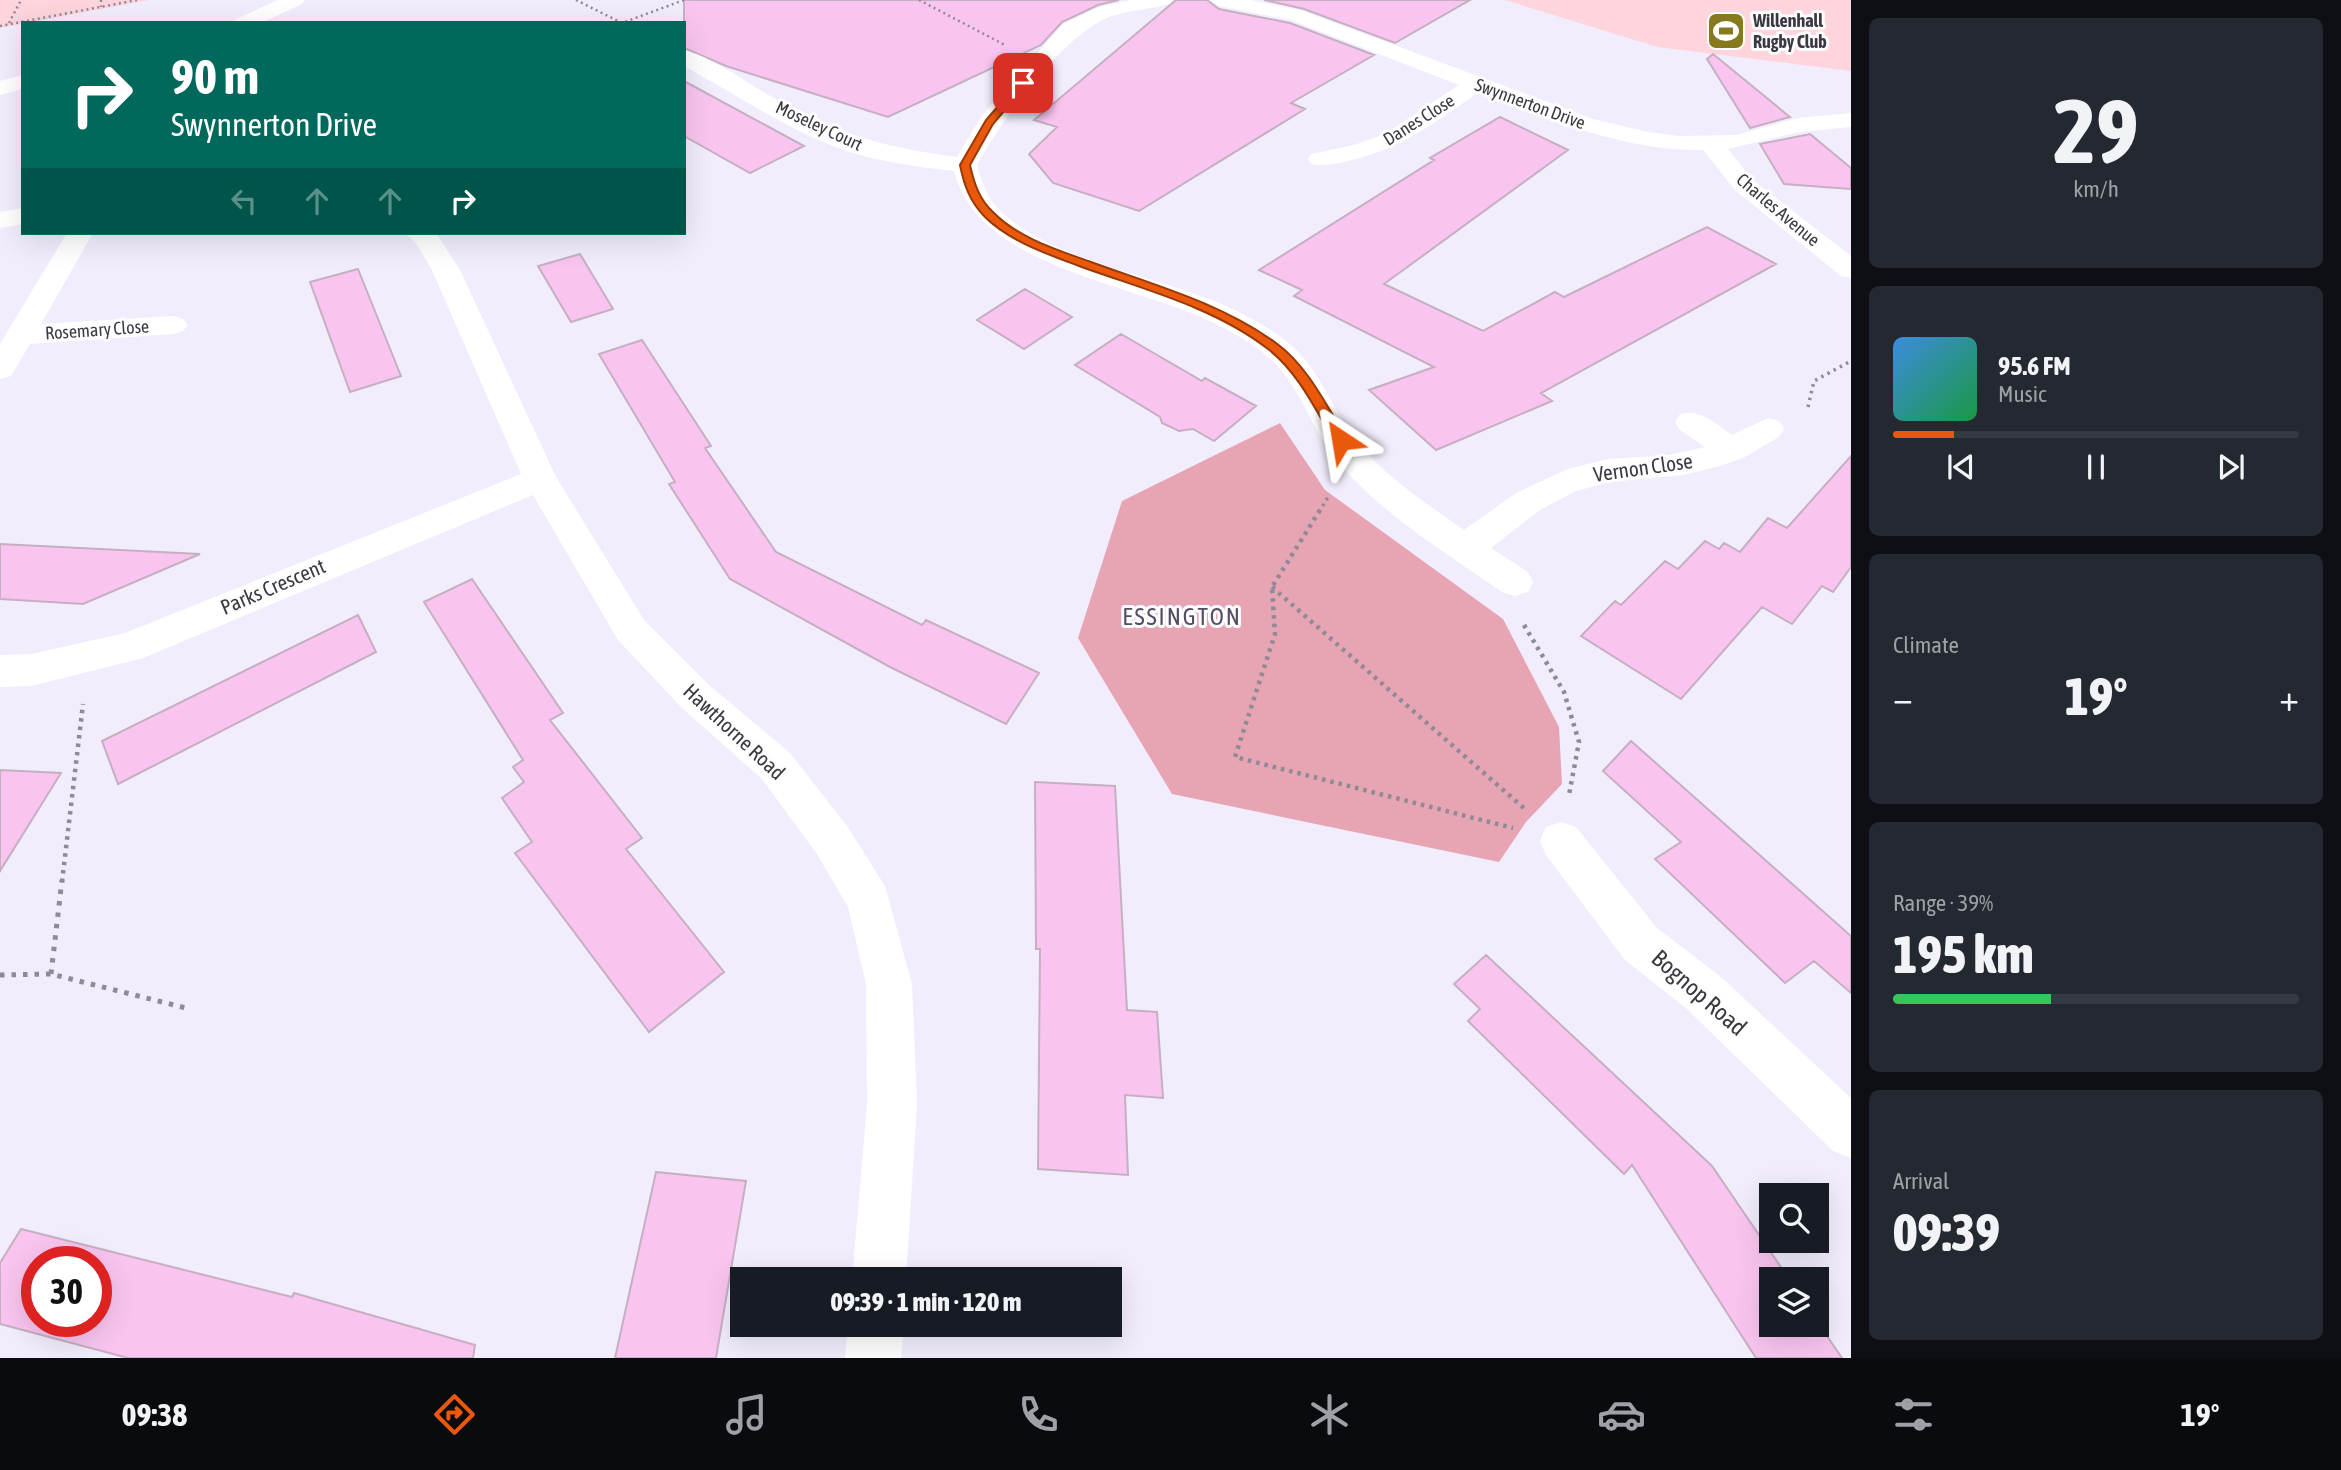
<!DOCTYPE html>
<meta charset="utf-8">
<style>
:root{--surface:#171b24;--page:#242831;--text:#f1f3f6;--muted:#9ea1a6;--line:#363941;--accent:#ea580c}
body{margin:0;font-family:"Asap Condensed",sans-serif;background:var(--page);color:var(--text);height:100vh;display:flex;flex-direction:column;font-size:26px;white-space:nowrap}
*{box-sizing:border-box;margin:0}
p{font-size:23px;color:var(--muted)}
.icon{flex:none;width:38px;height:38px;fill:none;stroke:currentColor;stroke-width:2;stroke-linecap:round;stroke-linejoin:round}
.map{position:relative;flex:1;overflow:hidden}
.side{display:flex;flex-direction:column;gap:18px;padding:18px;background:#0d0f14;width:490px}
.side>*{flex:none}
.guide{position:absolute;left:21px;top:21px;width:665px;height:214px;border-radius:0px;box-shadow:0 7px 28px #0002;background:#00695c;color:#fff;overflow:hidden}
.tools{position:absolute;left:1759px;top:1183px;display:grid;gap:14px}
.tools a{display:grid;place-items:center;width:70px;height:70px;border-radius:0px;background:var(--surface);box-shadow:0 7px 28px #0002;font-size:35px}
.speed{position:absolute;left:21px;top:1246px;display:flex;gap:14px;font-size:35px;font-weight:700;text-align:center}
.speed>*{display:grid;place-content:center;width:91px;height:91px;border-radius:50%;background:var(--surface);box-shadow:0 7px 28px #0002;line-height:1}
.speed .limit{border:10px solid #d22;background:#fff;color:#111}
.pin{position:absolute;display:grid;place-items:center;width:60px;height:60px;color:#fff;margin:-30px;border-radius:14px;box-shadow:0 4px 10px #0006}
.me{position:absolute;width:77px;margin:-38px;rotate:327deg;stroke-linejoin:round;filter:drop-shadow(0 0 5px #0008)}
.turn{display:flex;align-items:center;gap:24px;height:147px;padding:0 35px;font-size:32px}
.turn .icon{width:91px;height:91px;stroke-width:2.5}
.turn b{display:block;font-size:49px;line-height:60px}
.lanes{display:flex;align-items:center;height:66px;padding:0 35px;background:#0003;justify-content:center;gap:35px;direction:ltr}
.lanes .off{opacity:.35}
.big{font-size:52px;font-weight:800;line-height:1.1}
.side .card{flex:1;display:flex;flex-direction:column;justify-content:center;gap:10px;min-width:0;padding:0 24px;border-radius:10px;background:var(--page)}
.side .dial{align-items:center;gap:0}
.dial b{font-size:91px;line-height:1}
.song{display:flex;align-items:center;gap:21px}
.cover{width:84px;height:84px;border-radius:10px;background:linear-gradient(135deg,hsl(210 70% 55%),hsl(140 70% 35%))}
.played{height:7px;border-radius:4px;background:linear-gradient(90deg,var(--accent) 15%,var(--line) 15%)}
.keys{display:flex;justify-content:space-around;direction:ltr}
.heat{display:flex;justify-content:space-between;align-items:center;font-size:38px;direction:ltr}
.charge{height:10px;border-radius:5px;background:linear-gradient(90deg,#34c759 39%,var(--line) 0)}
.trip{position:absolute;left:730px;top:1267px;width:392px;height:70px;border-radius:0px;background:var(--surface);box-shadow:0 7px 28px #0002;font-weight:800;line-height:70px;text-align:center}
.dock{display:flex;height:112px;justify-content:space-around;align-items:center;background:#090b0e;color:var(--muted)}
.dock .icon{width:49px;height:49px}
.dock .current{color:var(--accent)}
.dock b{font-size:32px;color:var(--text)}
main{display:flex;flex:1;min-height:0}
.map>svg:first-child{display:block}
.green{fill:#fed5dd}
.forest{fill:#e7a4b3}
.building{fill:#f9c5f0;stroke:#c6afc1;stroke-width:2;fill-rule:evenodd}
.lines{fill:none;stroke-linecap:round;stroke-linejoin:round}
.path-far3{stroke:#8e8a97;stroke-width:2.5;stroke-dasharray:2 3.5;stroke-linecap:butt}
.path-far2{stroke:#8e8a97;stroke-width:3.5;stroke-dasharray:2.5 4.5;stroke-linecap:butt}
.path-far1{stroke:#8e8a97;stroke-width:4.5;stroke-dasharray:3.5 5;stroke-linecap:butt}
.path{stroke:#8e8a97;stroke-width:5;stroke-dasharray:4.5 7;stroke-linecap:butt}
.minor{fill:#fff;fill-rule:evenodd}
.route{fill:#ea580c;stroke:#983908;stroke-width:2}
.labels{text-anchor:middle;stroke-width:6;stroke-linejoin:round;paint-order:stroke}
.far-poi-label{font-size:18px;font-weight:bold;fill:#3b3842;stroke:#fdfdfd;text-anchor:start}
.far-street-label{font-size:18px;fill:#3b3842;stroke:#fdfdfd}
.street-label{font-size:21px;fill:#3b3842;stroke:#fdfdfd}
.quarter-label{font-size:24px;letter-spacing:2px;fill:#554e63;stroke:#fdfdfd}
.near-street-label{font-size:24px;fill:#3b3842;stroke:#fdfdfd}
</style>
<main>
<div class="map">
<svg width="1851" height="1358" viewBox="0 0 1851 1358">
<rect width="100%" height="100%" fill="#f2edfd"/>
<path class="green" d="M0 0H150L0 28Z
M1505 0H1851V71L1657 47Z"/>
<path class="forest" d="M1280 423 1325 490 1503 619 1559 727 1562 784 1526 822 1499 862 1172 794 1078 638 1122 501Z"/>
<path class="building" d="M684 0H1119L1098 5 1062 22 1041 45 888 117 726 66 684 48Z
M1176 0H1207L1219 9 1290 23 1374 55 1291 103 1305 109 1139 211 1053 183 1029 154 1057 127 1034 120Z
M1264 0H1470L1395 43 1304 9Z
M1713 54 1790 117 1750 128 1707 59Z
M684 81 804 146 750 173 684 136Z
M1500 117 1568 150 1384 284 1483 331 1555 292 1564 297 1707 227 1776 264 1541 393 1552 401 1436 450 1369 390 1434 367 1294 296 1302 290 1259 270 1434 160 1430 158Z
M1810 134 1851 168V189L1784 184 1760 144Z
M580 254 613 309 571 322 538 266Z
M358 269 401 376 350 392 310 282Z
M1025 289 1072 317 1024 349 977 320Z
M1121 334 1202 381 1205 378 1256 406 1214 441 1193 429 1179 431 1162 423 1160 417 1075 365Z
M642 340 711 446 705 448 776 552 922 625 926 620 1039 673 1006 724 890 667 730 579 669 484 675 482 599 354Z
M1851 456V567L1833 592 1822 586 1792 624 1762 607 1681 699 1581 636 1615 601 1621 605 1665 561 1678 569 1705 541 1719 549 1724 543 1740 552 1768 518 1787 528Z
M0 544 200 554 83 604 0 599Z
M472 579 563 713 550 720 642 838 626 849 724 972 649 1032 515 853 532 842 502 798 524 782 513 767 523 760 424 602Z
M358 615 376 652 118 784 102 741Z
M1631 741 1851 936V993L1814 961 1785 983 1655 859 1681 842 1603 771Z
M0 770 61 773 0 871Z
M1035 782 1115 786 1127 1010 1157 1012 1163 1098 1125 1095 1128 1175 1038 1169 1040 949H1036Z
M1486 955 1712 1166 1789 1279H1771V1325H1816V1320L1842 1358H1756L1632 1165 1624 1174 1468 1021 1480 1009 1454 984Z
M656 1172 746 1181 716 1358H615Z
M21 1229 292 1297 294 1293 475 1345 473 1358H128L0 1324V1263ZM37 1262H96V1321H37Z"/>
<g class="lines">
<path class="path-far3" d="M101 0V7
M576 0 622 23 684 0
M919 0 1005 45
M9 23 21 0
M0 26 137 0"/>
<path class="path-far2" d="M1808 407 1814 381 1851 361
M1319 512 1328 497"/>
<path class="path-far1" d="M1320 510 1272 587 1275 634 1235 757 1513 828
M1272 587 1526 810
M1524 625 1564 692 1579 742 1569 795
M62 882 83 704"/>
<path class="path" d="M51 974 62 880
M0 975 51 974 186 1008"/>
<path class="minor" d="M278 0H305L302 4 261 23H233L236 19Z
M1131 0H1173L1170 4C1151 9 1130 10 1112 16 1063 33 1002 120 977 165 981 179 985 193 994 204 1043 262 1170 277 1239 312 1264 325 1290 340 1307 362 1326 387 1338 418 1358 443 1387 478 1427 504 1464 530L1516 493 1568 469 1608 459 1669 455 1705 447 1680 430 1675 422 1680 414C1701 409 1715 423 1732 435L1768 418 1779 421 1784 429 1779 437 1743 458 1720 466 1683 475 1608 482 1574 492 1540 510 1491 548 1528 572 1533 582 1528 592 1515 596 1502 592C1446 553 1385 516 1340 465 1317 438 1306 403 1285 375 1269 354 1245 339 1222 327 1143 284 979 271 954 171 920 167 886 163 853 153 793 134 739 96 684 66V50C715 58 746 83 774 98 841 135 882 147 957 157L981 117 1063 24 1099 7Z
M1209 0H1251L1303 11 1593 119 1648 132 1680 136 1736 135 1798 118 1851 113V127L1799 132 1728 149 1753 180 1851 256V278L1841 276 1735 190 1703 150C1624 151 1551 120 1479 92 1432 124 1400 150 1344 162 1332 164 1322 167 1311 164L1308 159 1311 154 1354 145 1385 134 1459 85 1291 20 1219 6Z
M23 75V89L0 95V81Z
M23 208V224L0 228V212Z
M67 233H93L41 324 173 316 183 319 188 325 183 331 173 334 30 344 11 376 0 379V344Z
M405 233H436L460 270 556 477 644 620 709 685 790 753 847 826 885 886 912 984 917 1104 906 1279H852L867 1104 866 984 848 907 817 854 762 779 681 707 618 640 533 495 143 658 31 686 0 687V655L31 654 125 633 521 474 432 270 416 243Z
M1561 822 1576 827 1657 928 1721 977 1851 1098V1158L1833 1151 1687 1009 1625 960 1546 855 1540 841 1546 827Z
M848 1325H904L901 1358H845Z"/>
</g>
<path class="route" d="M1020 81 1028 83 993 124 970 165C974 183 979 199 993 212 1018 238 1058 250 1091 262 1154 285 1221 303 1276 343 1308 366 1327 407 1348 440L1346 444H1336C1316 411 1299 373 1268 349 1214 307 1142 289 1079 266 1047 254 1009 241 985 217 970 202 964 185 960 165L986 120Z"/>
<defs>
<symbol id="stadium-square" viewBox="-11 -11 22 22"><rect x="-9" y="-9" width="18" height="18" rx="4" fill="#87791e" stroke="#fdfdfd"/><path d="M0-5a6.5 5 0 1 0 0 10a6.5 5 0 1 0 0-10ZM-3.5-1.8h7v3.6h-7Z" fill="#fff"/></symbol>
</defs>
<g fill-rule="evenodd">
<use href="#stadium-square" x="1704" y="9" width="44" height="44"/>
</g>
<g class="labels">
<g class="far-poi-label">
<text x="1753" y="27">Willenhall<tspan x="1753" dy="21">Rugby Club</tspan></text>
</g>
<g class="far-street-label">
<text transform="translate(1530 104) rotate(20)" y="6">Swynnerton Drive</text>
<text transform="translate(1419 120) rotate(-32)" y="6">Danes Close</text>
<text transform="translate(819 126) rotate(25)" y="6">Moseley Court</text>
<text transform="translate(1778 210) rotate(40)" y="6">Charles Avenue</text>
<text transform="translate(97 330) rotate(-4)" y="6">Rosemary Close</text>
</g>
<g class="street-label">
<text transform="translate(1643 468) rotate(-8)" y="7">Vernon Close</text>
<text transform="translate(273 587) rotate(-23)" y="7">Parks Crescent</text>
<text transform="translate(734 732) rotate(43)" y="7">Hawthorne Road</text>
</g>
<g class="quarter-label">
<text x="1182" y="625">ESSINGTON</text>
</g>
<g class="near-street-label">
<text transform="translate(1699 993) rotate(41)" y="8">Bognop Road</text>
</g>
</g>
</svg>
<div class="tools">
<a><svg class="icon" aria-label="search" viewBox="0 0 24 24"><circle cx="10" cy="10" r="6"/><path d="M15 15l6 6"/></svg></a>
<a><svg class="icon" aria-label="layers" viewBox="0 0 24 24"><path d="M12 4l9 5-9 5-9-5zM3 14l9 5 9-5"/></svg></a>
</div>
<div class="speed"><div class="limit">30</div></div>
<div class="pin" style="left:1023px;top:83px;background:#d93025"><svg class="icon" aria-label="arrive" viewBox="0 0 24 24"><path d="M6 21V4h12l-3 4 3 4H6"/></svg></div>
<svg class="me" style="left:1341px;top:440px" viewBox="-20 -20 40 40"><path d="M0-17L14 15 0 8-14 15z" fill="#ea580c" stroke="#fff" stroke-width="4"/></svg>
<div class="trip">09:39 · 1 min · 120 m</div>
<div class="guide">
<div class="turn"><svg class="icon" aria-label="right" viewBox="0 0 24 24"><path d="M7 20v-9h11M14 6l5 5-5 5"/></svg><div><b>90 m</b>Swynnerton Drive</div></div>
<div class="lanes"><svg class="icon off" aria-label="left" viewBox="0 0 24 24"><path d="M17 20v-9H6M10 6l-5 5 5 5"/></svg><svg class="icon off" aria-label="ahead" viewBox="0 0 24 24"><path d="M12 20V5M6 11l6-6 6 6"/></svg><svg class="icon off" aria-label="ahead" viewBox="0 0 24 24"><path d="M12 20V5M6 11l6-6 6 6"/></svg><svg class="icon" aria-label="right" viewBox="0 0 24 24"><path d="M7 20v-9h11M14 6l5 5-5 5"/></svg></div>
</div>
</div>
<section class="side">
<div class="card dial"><b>29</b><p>km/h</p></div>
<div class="card">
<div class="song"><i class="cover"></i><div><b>95.6 FM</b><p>Music</p></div></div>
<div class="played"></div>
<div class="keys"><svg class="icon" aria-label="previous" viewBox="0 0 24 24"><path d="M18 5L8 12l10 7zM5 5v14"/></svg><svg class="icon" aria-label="pause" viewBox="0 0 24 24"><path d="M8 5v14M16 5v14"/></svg><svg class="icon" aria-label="next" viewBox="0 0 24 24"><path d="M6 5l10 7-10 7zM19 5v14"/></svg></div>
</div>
<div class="card"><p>Climate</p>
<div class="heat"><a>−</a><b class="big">19°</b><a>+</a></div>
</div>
<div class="card"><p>Range · 39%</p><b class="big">195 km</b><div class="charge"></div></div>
<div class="card"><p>Arrival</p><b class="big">09:39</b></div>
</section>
</main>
<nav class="dock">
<b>09:38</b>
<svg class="icon current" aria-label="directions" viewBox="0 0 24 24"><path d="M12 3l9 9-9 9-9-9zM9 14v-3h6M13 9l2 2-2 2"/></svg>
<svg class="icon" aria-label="music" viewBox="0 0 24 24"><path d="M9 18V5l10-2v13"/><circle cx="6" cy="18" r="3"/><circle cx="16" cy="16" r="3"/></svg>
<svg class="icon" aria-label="phone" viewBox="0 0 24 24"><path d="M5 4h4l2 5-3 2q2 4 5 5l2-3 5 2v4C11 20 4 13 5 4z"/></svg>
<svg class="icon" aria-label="climate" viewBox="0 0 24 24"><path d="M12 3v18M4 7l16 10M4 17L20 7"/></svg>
<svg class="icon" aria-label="car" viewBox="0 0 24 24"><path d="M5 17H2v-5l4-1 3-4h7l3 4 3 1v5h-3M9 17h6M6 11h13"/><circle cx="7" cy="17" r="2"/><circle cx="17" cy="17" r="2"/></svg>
<svg class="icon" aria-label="filters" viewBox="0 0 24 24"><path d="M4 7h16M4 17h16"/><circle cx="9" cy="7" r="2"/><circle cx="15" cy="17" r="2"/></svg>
<b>19°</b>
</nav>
